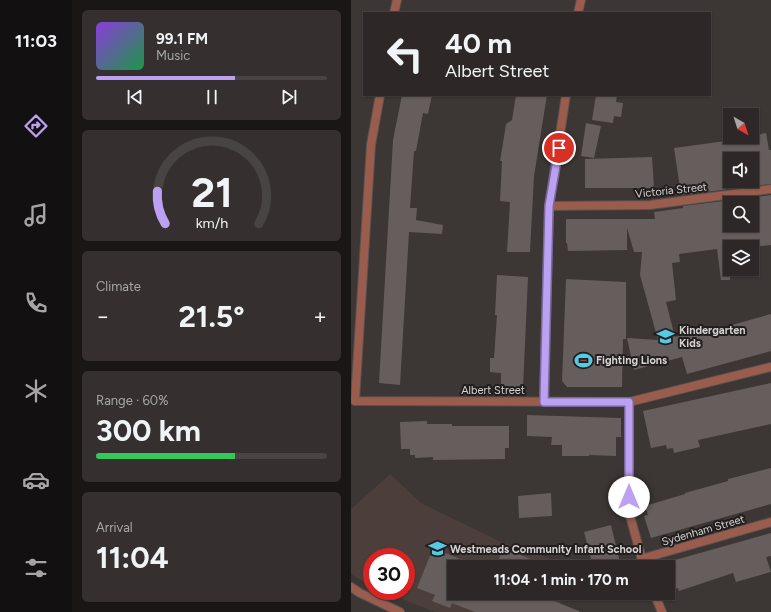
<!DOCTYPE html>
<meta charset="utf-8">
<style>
:root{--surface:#2d2827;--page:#35302f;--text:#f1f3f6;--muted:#a7a6a7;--line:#484444;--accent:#bca0f2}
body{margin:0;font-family:Figtree,sans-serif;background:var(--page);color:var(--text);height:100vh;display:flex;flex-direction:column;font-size:15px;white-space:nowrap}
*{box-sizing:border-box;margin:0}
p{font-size:13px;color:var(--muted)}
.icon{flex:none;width:22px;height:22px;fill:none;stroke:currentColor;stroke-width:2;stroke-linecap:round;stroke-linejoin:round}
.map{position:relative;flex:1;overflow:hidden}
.drawer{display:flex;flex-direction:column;gap:10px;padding:10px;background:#191615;width:279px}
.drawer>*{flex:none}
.top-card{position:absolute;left:12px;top:12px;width:348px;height:84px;border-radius:0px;box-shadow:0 1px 3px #0004,0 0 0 1px var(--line);background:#2d2827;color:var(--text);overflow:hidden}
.needle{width:26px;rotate:141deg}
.fabs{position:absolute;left:372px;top:108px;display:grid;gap:8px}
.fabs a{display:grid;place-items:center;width:36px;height:36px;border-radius:0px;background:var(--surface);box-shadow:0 1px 3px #0004,0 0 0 1px var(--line);font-size:20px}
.speed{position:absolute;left:12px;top:548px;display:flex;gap:8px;font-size:20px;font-weight:700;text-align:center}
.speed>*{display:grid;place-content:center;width:52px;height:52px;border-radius:50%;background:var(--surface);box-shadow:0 1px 3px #0004,0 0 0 1px var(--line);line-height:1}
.speed .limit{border:6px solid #d22;background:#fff;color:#111}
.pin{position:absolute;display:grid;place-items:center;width:34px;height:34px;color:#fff;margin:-17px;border:2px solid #fff;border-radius:50%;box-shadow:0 1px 4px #0007}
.me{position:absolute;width:44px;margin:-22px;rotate:0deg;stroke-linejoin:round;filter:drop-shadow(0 0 3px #0008)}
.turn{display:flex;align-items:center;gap:14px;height:84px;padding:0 16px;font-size:18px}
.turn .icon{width:52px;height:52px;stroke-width:2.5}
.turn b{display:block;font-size:28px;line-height:34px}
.big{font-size:30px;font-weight:700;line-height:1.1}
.drawer .widget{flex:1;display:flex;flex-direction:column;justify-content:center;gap:6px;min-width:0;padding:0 14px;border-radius:6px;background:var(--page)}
.drawer .dial{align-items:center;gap:0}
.dial svg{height:104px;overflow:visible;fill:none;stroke:var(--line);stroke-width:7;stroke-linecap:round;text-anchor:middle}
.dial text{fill:var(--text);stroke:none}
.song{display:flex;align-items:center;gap:12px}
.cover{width:48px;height:48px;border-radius:6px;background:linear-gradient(135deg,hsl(270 70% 55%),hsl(140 70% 35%))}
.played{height:4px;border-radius:2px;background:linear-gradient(90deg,var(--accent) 60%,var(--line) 60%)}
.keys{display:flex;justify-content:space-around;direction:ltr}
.heat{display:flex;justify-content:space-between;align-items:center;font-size:22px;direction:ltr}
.charge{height:6px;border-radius:3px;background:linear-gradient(90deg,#34c759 60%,var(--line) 0)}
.trip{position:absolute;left:96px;top:560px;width:228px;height:40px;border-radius:0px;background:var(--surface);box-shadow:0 1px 3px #0004,0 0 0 1px var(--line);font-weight:700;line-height:40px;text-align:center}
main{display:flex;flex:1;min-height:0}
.tab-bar{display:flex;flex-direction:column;width:72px;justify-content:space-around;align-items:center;background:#121010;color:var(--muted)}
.tab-bar .icon{width:28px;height:28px}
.tab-bar .on{color:var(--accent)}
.tab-bar b{font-size:18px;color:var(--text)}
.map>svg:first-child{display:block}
.built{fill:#4c3e3b}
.building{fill:#655e5c;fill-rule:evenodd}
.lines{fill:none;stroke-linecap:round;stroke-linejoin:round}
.minor-casing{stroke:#585250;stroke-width:10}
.minor{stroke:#995c4d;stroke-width:8}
.route-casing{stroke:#7a689d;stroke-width:10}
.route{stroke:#bca0f2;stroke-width:7}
.labels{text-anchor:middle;stroke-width:4;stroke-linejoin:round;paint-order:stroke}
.street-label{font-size:11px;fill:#d5d1d0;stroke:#211e1d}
.poi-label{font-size:11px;font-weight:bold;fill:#d5d1d0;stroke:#211e1d;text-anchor:start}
</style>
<main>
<nav class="tab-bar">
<b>11:03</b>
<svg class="icon on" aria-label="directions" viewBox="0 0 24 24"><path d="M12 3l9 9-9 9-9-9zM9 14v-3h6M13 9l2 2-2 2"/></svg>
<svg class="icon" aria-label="music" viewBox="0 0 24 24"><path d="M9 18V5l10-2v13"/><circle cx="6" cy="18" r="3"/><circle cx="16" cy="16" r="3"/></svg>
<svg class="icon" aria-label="phone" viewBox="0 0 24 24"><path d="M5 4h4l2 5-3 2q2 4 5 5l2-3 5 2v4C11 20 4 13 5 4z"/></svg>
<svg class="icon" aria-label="climate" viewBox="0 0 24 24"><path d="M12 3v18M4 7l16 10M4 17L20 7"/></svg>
<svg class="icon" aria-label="car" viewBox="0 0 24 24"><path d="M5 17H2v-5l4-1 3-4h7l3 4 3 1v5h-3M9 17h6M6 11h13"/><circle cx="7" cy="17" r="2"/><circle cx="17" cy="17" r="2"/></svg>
<svg class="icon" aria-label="filters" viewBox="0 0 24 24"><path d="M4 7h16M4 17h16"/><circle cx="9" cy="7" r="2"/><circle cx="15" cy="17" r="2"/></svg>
</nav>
<section class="drawer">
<div class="widget">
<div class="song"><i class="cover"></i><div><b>99.1 FM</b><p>Music</p></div></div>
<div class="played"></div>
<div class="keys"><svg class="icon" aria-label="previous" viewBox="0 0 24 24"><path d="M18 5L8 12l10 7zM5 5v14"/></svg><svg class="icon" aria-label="pause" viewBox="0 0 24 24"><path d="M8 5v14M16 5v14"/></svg><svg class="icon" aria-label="next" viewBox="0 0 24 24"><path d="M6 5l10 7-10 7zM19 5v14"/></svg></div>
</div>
<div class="widget dial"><svg viewBox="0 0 100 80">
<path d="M14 69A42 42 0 1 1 86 69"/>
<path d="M14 69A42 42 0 0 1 8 44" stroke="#bca0f2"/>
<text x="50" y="56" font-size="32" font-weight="700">21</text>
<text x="50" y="72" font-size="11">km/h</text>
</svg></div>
<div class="widget"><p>Climate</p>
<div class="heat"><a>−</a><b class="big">21.5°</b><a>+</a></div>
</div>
<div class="widget"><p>Range · 60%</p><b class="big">300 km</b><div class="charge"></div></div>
<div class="widget"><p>Arrival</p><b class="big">11:04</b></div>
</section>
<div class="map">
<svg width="420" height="612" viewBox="0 0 420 612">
<rect width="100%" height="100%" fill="#3c3634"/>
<path class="built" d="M39 474 70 503 148 541 224 567H103V593H213L206 612H84L30 591H55V557H21V587L0 574V509Z"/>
<path class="building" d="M51 95H81L77 114 72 113 65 151H63L59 208H66L65 220 92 225 91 234 58 232 49 385 28 383 42 140Z
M165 95H196L183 176 179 252H156L159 202 149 201 151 161H149L154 131 155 124 161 120Z
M245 95H266L265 102 272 103 270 117 263 116 262 123 241 120Z
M235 123 250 126 243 158 230 156Z
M415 133 418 150H420V184L330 195 323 148 382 140V137H401V136ZM379 159H401V181H379Z
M301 157 303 188H234V159Z
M420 195V245L401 247H379V280H370L366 249 328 254 329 262 321 263 325 300 315 302 324 337 350 331V332L369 326 370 328 420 314V351L336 374 331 357 283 370 276 338 307 340 289 275 291 252H283L276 228V250L217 251 216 243H215V219H304L303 212 332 208V206ZM379 203H401V225H379Z
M146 275 177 277 172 388 150 387V373L139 372V358H143L146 315H144Z
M215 279 275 282V339H272L271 387H216L211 381Z
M420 383V424L347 440 349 447 323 453 322 448 316 449 315 445 300 448 292 411Z
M176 415 270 418V437H265V456L238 455V456H211V445H200L201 437 176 436Z
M76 421V424H101V426H158V448H154V459L82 460V457L64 458V455H59V449H50L49 422Z
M420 468V504L300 538 293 516 297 515 294 506 334 494V493L377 481V479L385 477Z
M200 493 201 516 168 518 167 496Z
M260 525 270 567H242L233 532Z
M420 533V556L415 557 420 572 385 582 382 573 328 591 327 588 317 591V562Z
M82 548 129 567H103V593H206L203 601 228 611V612H124L101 603 99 608 81 601 84 595 66 588Z
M152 548 195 565 197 559 216 567H145Z"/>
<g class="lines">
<defs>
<path id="minor" d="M43 13 46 0
M227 13 230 0
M29 95 20 145 4 401 278 402 420 367
M198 206 299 205 420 189
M193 402 198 206 215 95
M278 402V512L293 567
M290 559 420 522
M0 587 9 593 49 612
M303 593 311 612"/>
</defs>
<use href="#minor" class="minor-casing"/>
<use href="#minor" class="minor"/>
</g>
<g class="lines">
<defs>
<path id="route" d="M208 148 198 206 193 402H278V497"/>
</defs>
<use href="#route" class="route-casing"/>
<use href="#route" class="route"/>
</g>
<defs>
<symbol id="school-bare" viewBox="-9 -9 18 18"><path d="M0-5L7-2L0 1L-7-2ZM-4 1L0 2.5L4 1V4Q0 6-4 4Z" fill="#57c9e2" stroke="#211e1d" stroke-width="2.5" paint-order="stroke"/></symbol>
<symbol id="stadium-bare" viewBox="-9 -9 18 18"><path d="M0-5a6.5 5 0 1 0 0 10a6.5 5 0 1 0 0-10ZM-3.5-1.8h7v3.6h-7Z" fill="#57c9e2" stroke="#211e1d" stroke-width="2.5" paint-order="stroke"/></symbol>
</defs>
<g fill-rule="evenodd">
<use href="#school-bare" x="302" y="324" width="25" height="25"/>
<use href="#stadium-bare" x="220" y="348" width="25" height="25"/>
<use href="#school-bare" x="74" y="536" width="25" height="25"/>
</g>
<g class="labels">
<g class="street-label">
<text transform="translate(320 190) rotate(-6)" y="4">Victoria Street</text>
<text x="142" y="394">Albert Street</text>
<text transform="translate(352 530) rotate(-16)" y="4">Sydenham Street</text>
</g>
<g class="poi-label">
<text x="328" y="334">Kindergarten<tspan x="328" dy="13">Kids</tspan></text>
<text x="245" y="364">Fighting Lions</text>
<text x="99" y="553">Westmeads Community Infant School</text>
</g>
</g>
</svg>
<div class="fabs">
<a><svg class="needle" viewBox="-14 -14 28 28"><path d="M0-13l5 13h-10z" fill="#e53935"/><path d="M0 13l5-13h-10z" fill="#a7a6a7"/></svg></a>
<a><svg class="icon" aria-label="sound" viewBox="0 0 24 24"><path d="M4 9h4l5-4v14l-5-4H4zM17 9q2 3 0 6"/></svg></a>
<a><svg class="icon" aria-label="search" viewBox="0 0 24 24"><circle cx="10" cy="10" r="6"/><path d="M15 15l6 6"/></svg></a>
<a><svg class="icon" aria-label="layers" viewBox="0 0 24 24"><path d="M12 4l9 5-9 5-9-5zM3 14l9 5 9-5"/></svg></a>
</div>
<div class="speed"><div class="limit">30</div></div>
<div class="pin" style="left:208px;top:148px;background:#d93025"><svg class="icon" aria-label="arrive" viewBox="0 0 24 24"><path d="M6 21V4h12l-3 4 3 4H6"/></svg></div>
<svg class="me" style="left:278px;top:497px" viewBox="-20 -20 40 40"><circle r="19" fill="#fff"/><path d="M0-13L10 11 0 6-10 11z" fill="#bca0f2"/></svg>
<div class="trip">11:04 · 1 min · 170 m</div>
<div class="top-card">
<div class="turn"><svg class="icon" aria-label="left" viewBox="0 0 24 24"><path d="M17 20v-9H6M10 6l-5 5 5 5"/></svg><div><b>40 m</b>Albert Street</div></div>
</div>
</div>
</main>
